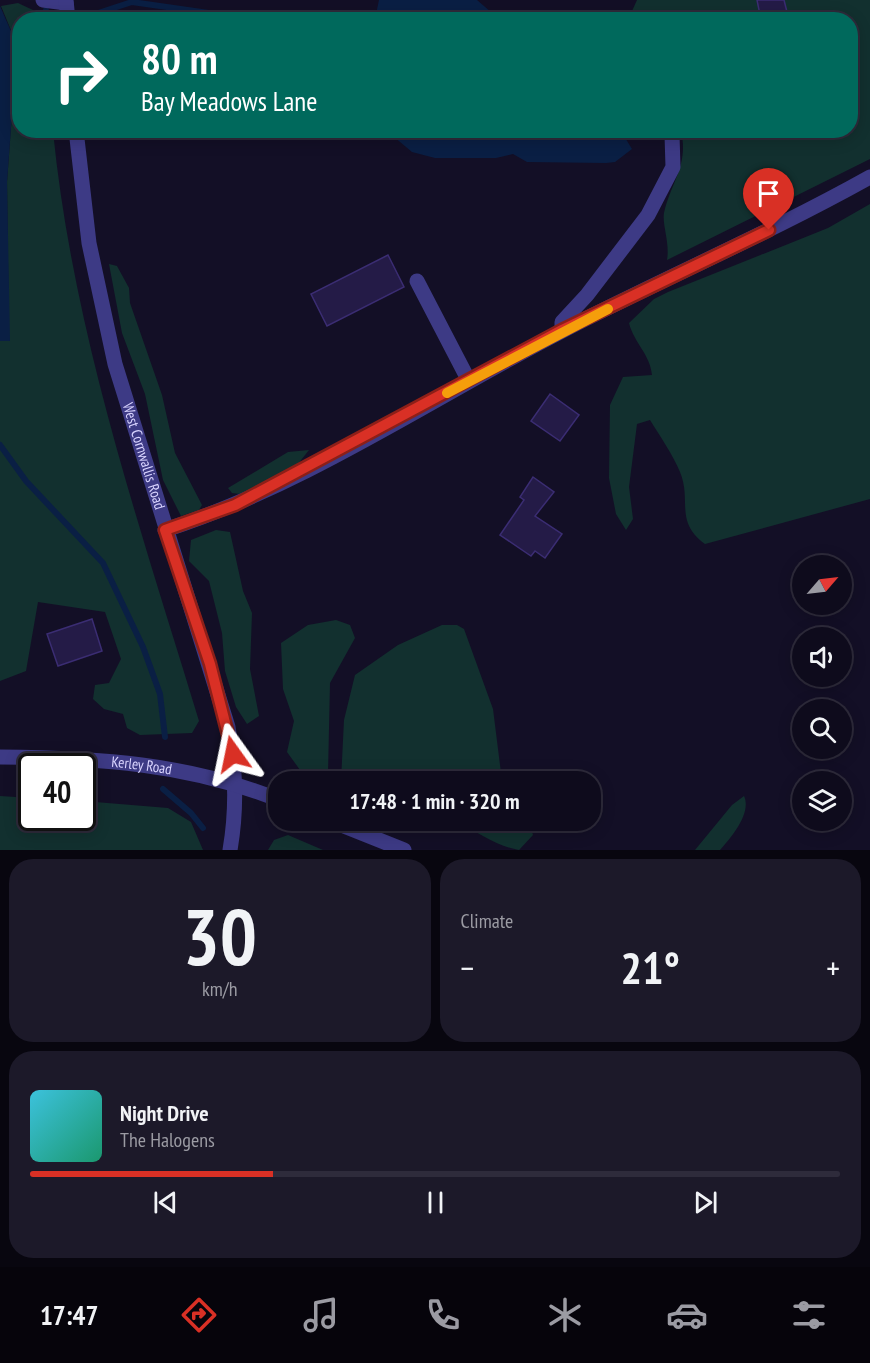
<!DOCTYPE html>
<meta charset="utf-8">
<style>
:root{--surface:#0e0b1c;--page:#1c1929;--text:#f1f3f6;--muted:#9b9ba3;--line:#2e2b3b;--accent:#d93025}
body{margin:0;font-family:"PT Sans Narrow",sans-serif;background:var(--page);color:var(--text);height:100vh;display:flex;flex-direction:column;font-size:22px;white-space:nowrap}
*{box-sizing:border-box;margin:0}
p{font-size:20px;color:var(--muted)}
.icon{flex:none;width:33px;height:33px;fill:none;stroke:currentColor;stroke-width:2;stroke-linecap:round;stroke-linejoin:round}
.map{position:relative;height:850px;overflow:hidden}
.side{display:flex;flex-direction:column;gap:9px;padding:9px;background:#08060f;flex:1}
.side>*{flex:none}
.top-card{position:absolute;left:12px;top:12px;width:846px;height:126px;border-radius:24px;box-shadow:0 3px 15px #0003,0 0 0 2px var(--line);background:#00695c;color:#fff;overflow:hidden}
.needle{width:39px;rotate:62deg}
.tools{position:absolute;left:792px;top:555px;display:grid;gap:12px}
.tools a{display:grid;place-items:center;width:60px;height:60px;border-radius:50%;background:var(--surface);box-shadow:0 3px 15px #0003,0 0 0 2px var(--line);font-size:30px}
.speed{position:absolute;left:18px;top:753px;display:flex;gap:12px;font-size:30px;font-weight:700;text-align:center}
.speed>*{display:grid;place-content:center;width:78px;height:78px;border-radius:50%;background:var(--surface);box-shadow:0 3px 15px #0003,0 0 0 2px var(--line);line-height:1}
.speed .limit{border:3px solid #111;border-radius:9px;background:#fff;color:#111}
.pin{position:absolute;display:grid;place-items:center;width:51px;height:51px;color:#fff;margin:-62px -26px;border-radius:50% 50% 50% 0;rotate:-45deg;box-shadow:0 0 6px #0007}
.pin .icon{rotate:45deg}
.me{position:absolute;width:66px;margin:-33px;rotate:348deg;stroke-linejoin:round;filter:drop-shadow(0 0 4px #0008)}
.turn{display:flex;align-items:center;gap:21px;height:126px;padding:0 30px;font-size:27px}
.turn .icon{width:78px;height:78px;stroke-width:2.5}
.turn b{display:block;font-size:42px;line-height:51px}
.big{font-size:45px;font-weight:700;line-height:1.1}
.side .tile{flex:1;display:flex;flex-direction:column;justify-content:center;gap:9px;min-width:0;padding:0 21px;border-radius:24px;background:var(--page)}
.side .dial{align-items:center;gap:0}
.dial b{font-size:78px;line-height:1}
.song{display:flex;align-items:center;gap:18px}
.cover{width:72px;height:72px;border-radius:9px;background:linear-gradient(135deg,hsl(190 70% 55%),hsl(160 70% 35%))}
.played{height:6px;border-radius:3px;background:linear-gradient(90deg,var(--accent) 30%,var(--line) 30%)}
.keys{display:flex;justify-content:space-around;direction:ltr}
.heat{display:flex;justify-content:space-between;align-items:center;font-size:33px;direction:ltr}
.side .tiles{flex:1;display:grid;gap:9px;grid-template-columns:1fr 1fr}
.tile:last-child{grid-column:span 2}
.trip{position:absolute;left:268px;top:771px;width:333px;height:60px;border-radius:24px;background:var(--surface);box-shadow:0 3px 15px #0003,0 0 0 2px var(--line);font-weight:700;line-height:60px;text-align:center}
.tab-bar{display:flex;height:96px;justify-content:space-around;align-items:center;background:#06040b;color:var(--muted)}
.tab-bar .icon{width:42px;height:42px}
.tab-bar .current{color:var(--accent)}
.tab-bar b{font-size:27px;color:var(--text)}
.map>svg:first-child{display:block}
.green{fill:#12302f}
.water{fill:#0a1f44}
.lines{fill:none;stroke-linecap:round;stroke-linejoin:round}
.stream{stroke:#0a1f44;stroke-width:6}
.building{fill:#241b47;stroke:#3b2d73;stroke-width:1.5}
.minor{stroke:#3d3a85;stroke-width:15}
.route-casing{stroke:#8d1f18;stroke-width:15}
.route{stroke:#d93025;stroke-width:10}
.slow{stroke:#f59e0b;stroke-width:10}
.labels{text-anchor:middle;stroke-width:6;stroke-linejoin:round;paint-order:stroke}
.street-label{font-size:15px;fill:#d9d4ff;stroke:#130f26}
</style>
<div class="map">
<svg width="870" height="850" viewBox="0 0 870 850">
<rect width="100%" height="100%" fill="#130f26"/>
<path class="green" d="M637 0H870V159L667 260C670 243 662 225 664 213 671 182 689 165 681 131L850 130V20H628Z
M18 3 35 11 37 19 20 20V130L53 131C73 333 140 527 199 721L192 733 140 735 127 728 123 714 104 709 93 699 95 685 109 683 121 659 105 612 38 602 26 671 0 681V341H9L7 182 17 45 1 6Z
M870 204V499L705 544C674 521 692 501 680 472 673 455 660 436 650 420L637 424 629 487 633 519 626 530 616 514 609 478 610 405 623 377 652 375C650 354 634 343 629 323L654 299 668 292 828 228Z
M109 264 117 266 129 288 130 303 162 395 175 453 202 505 199 510 181 516 163 480 145 394 122 333Z
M309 450 294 469 240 494 232 493 228 488 288 452Z
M216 530 230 532 243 591 252 613 250 669 259 716 247 724 236 707 225 671 222 633 209 581 189 561 191 540Z
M336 620 350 625 355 638 330 683 328 774 321 781H308L287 752 294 721 283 689 281 643 308 625Z
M442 625H457L464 629 493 709 502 781H341L344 720 355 675 398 645Z
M0 796 31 798 32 818H82L83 801 168 808 191 822 203 850H0Z
M744 796C752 813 731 838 720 850H695L732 805Z
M461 821H529L533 835 519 850C500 847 475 833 461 821Z
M288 835 323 850H268L274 840Z"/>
<path class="water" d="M379 0H477L499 19H375Z
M0 6 17 45 7 182 10 341H0Z
M387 131H621L632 149 615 162 606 163 527 162 513 154 496 158H435L412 152Z"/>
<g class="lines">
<path class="stream" d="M46 10 48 20
M86 17 132 2 258 20
M0 445 26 481 103 563 143 647 160 694 165 737
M163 789 191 813 203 828"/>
</g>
<path class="building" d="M757 0H784L788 16 761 20Z
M388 255 404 287 327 326 311 294Z
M550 394 579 415 560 441 531 421Z
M533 477 554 492 535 516 562 534 545 558 535 551 531 556 500 535 524 500 520 497Z
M92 619 102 651 58 666 47 634Z"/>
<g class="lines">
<g class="minor">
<path d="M43 0 66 3"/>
<path d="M66 0 68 20"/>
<path id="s1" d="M76 130 89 243 115 364 228 727C236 768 237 809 230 850"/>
<path d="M417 281 469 381"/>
<path d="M562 330V322L587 295 648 215 673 167 672 135 669 130"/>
<path d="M165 530C305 485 432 398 562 331 664 278 770 233 870 177"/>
<path id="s2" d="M0 757C97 758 188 763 279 800"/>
<path d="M329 820 404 850"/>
</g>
</g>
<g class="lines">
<defs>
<path id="route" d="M233 754 210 664 165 530 235 505 562 330 769 230"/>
</defs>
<use href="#route" class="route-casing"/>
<use href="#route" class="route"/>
<path class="slow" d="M447 393 608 309"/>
</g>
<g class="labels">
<g class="street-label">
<text dy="5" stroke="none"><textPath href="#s1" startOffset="334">West Cornwallis Road</textPath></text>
<text dy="5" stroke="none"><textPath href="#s2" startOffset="142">Kerley Road</textPath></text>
</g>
</g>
</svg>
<div class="tools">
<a><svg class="needle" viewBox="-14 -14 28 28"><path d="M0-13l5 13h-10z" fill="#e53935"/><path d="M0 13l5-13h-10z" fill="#9b9ba3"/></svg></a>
<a><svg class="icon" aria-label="sound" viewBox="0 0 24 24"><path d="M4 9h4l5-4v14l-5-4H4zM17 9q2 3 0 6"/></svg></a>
<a><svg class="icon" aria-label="search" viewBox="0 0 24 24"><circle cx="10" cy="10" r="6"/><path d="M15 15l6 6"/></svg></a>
<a><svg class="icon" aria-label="layers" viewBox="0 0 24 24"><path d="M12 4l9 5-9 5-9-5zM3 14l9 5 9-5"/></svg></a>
</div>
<div class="speed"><div class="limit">40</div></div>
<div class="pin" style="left:769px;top:230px;background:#d93025"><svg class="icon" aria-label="arrive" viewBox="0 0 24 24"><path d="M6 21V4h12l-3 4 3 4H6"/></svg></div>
<svg class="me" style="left:233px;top:754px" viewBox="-20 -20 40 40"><path d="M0-17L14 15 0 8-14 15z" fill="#d93025" stroke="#fff" stroke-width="4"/></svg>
<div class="trip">17:48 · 1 min · 320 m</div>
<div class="top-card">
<div class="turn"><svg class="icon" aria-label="right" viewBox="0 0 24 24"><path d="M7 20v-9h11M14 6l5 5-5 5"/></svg><div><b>80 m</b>Bay Meadows Lane</div></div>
</div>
</div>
<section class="side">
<div class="tiles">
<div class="tile dial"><b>30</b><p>km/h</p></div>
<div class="tile"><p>Climate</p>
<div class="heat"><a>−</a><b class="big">21°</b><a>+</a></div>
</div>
<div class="tile">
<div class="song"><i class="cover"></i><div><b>Night Drive</b><p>The Halogens</p></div></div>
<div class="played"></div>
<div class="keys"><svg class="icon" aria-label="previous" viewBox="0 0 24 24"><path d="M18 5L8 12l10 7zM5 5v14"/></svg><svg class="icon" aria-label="pause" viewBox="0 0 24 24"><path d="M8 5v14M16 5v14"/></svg><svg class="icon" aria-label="next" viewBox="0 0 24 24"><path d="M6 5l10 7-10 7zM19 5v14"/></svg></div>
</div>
</div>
</section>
<nav class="tab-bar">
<b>17:47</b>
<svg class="icon current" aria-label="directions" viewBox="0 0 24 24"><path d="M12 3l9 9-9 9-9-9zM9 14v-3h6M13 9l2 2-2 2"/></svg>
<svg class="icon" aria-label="music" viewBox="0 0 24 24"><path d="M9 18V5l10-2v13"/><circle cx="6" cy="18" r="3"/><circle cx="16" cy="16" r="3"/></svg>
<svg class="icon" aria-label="phone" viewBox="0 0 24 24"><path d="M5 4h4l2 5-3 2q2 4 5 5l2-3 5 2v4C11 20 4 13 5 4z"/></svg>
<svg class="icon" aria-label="climate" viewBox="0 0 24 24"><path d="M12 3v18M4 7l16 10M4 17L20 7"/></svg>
<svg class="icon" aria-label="car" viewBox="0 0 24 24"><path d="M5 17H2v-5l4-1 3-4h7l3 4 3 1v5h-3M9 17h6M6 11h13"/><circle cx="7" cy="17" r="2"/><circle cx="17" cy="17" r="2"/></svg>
<svg class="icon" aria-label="filters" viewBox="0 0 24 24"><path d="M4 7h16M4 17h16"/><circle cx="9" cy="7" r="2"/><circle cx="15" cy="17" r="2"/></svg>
</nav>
